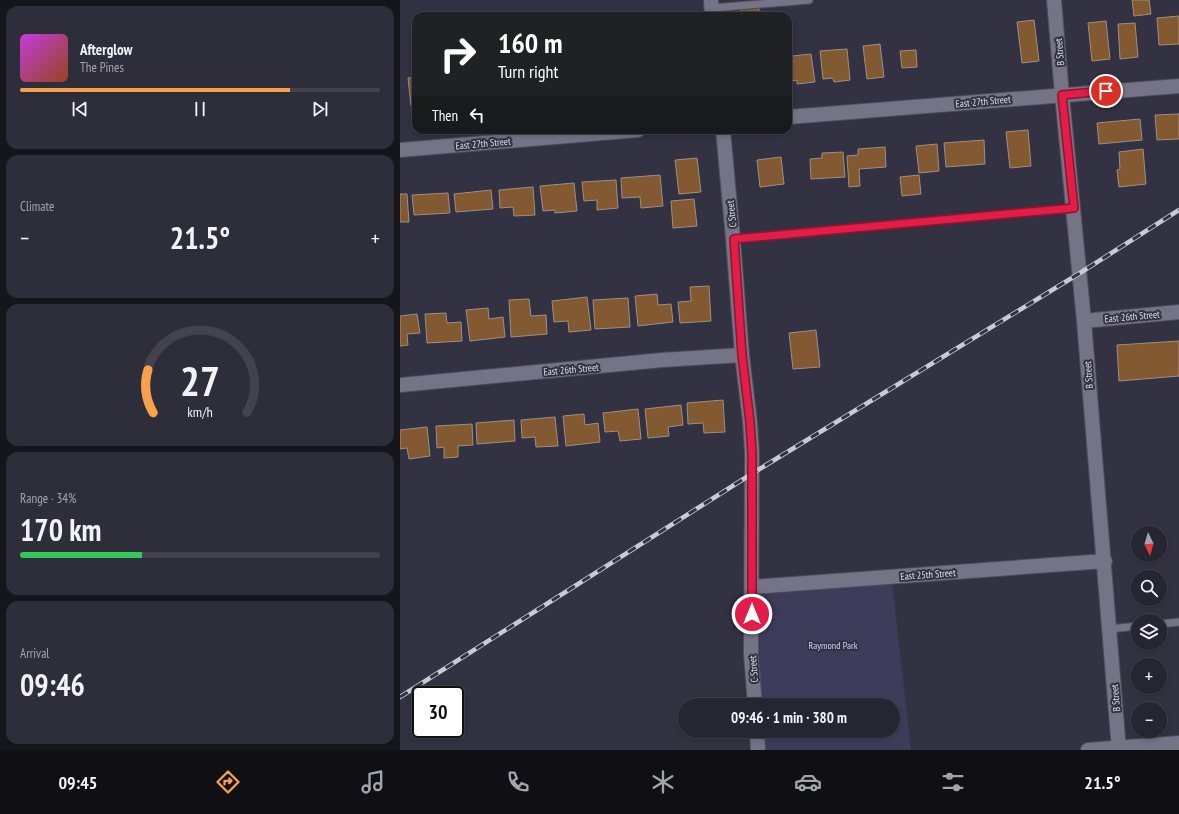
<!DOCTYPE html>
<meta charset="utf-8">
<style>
:root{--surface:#262632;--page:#2e2e3a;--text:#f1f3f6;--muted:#a4a5ac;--line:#42434d;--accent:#f8a04b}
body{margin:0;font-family:"PT Sans Narrow",sans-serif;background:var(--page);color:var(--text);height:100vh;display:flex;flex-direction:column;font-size:15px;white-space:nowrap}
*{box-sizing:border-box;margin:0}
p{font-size:13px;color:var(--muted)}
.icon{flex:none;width:22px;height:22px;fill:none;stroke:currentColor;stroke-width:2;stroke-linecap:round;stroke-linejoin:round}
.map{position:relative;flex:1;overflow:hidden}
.details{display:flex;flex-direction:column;gap:6px;padding:6px;background:#15151c;width:400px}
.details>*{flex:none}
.top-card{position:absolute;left:12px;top:12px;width:380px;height:122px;border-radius:12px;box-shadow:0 2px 6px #0003,0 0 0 1px var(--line);background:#202124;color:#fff;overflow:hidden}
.needle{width:26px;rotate:175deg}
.controls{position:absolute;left:731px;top:526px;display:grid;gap:8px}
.controls a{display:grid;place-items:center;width:36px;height:36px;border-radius:50%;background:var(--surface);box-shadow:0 2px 6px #0003,0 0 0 1px var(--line);font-size:20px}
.speed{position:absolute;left:12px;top:686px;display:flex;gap:8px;font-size:20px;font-weight:700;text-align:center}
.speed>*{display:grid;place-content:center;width:52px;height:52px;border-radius:50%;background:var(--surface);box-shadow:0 2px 6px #0003,0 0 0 1px var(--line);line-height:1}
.speed .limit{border:2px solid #111;border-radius:6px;background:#fff;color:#111}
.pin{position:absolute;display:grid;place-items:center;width:34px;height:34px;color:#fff;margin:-17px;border:2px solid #fff;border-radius:50%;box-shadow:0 1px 4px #0007}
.me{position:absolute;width:44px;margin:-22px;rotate:0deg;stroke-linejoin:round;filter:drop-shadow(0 0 3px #0008)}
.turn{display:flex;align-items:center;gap:14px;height:84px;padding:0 20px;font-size:18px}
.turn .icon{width:52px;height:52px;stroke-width:2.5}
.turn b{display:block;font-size:28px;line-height:34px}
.then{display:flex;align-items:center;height:38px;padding:0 20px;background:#0003;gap:8px;font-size:15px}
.big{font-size:30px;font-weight:600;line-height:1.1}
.details .tile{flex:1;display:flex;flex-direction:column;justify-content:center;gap:6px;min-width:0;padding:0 14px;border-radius:12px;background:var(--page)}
.details .dial{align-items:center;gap:0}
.dial svg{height:104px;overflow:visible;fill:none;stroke:var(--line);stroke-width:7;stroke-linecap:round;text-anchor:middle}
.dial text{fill:var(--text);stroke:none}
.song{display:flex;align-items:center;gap:12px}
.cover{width:48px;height:48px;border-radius:6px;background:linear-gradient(135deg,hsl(290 70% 55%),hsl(20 70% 35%))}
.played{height:4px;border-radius:2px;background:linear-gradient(90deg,var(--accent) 75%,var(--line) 75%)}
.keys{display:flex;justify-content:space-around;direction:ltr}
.heat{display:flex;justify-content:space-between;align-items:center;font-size:22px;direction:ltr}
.charge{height:6px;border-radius:3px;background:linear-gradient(90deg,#34c759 34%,var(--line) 0)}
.trip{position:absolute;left:278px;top:698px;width:222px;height:40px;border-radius:20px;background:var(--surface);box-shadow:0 2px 6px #0003,0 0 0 1px var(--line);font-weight:600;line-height:40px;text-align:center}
.dock{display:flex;height:64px;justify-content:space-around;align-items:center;background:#0f0f14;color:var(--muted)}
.dock .icon{width:28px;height:28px}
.dock .current{color:var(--accent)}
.dock b{font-size:18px;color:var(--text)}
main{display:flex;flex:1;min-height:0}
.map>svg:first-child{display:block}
.green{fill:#3e3c5b}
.building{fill:#835932;stroke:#a08f82}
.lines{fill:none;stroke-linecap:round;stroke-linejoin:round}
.service-casing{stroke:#4e4e5b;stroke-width:9}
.minor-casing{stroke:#4e4e5b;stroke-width:16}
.service{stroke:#757487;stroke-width:7}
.minor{stroke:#757487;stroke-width:14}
.rail-casing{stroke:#cacad5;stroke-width:4.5}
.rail{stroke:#323242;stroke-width:3;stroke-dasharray:9;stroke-linecap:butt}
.route-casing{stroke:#92132f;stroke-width:10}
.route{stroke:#e11d48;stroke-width:7}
.labels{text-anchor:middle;stroke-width:4;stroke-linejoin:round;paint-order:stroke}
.street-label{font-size:10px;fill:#e1e1eb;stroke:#323242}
.park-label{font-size:10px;fill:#d0cefd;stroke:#323242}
</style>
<main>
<section class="details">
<div class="tile">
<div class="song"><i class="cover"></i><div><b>Afterglow</b><p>The Pines</p></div></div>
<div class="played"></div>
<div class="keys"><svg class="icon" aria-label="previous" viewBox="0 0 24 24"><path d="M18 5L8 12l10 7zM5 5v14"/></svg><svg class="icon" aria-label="pause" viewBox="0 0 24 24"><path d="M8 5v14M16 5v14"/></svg><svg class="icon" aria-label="next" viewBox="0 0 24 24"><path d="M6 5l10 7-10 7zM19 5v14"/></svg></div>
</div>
<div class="tile"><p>Climate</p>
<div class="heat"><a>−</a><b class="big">21.5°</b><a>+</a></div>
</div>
<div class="tile dial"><svg viewBox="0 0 100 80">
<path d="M14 69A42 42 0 1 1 86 69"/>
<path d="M14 69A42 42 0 0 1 10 36" stroke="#f8a04b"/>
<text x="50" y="56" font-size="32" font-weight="700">27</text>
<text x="50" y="72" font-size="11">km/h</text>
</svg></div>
<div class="tile"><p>Range · 34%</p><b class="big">170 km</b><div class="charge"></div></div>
<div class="tile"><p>Arrival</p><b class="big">09:46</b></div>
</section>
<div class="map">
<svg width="779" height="750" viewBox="0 0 779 750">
<rect width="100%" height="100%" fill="#323242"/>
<path class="green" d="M492 581 511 750H363L362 731H493V705H361L357 590Z"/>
<path class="building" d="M732 0H749L751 14 734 16Z
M358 5 360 16H342L341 8Z
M779 16V44L759 45 757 18Z
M634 20 639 61 622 63 617 22Z
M706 21 710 59 692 61 688 23Z
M735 23 738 57 720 59 718 24Z
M480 44 484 77 467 79 463 46Z
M447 49 450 80 434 82 433 78 423 79 420 51Z
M516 50 517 67 502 68 500 51Z
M411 54 415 82 397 84V80L388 82V64L393 63 392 56Z
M16 77V105L11 106 8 78Z
M779 114V139L757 140 755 115Z
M740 119 742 140 699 144 697 123Z
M628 130 631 166 610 168 606 132Z
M584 140 585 164 546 167 544 143Z
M537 144 539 171 519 173 516 146Z
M485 147 486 167 459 169 460 186 449 187 447 156 458 155V149Z
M743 149 746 184 719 187 717 170 720 169 719 152Z
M443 152 445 177 411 179 410 159 422 158V153Z
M381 157 384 184 360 187 357 160Z
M297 158 301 192 279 194 275 160Z
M260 175 263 206 241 208 240 197 222 198 221 178Z
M519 175 521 194 502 196 500 177Z
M216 180 218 208 197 210V200L184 201 182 182Z
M174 183 177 211 155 213V210L143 211 140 186Z
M133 187 135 215 114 216 113 207 100 208 99 190Z
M91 190 93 209 56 212 54 194Z
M48 193 50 213 14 215 12 195Z
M0 194H7L9 222H0Z
M294 199 297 226 273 228 271 201Z
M309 286 311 321 280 323 278 302 291 301 290 287Z
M257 294 258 305 271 304 273 322 238 326 235 296Z
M187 297 191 330 169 332 168 321 154 322 152 301Z
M228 298 230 327 195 329 193 300Z
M129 299 131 316 146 315 147 334 111 337 109 300Z
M88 308 89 319 103 317 105 337 70 341 66 310Z
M46 313 47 323 61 322 62 341 27 343 25 314Z
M17 314 20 333 7 334 8 345 0 346V316Z
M416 330 420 367 393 369 389 333Z
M779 341V376L719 381 717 345Z
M323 400 325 432 304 433 303 423 288 424 287 403Z
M281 405 283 425 268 427 269 436 248 438 245 409Z
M238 409 241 439 220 441 218 431 205 432 203 413Z
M184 414 185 425 198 423 200 442 166 446 163 416Z
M155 417 158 446 136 447 135 437 122 438 121 420Z
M114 420 115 441 77 444 76 423Z
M72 424 73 445 58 446V457L44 458V447L37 448 36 426Z
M27 427 30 456 9 459 7 448 0 449V430Z"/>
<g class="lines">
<defs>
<path id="service" d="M312 8 409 0
M333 239 674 208
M760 624 779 622
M710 629 738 626"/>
<path id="minor" d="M311 0 312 16
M654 0 662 95 684 321 719 750
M388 117 779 86
M323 130 333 239 342 355 350 422 352 453 351 655 355 705
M0 150 238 130
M684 321 779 312
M0 385 262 360 342 355
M352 587 705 561
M357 731 358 750
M688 750 779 743"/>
</defs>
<use href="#service" class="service-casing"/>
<use href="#minor" class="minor-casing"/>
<use href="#service" class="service"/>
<use href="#minor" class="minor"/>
<defs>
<path id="rail" d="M0 697 353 473 680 273 779 210"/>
</defs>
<use href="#rail" class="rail-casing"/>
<use href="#rail" class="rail"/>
</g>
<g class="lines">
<defs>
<path id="route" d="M352 614V453L350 422 342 355 334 239 674 208 662 95 706 91"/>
</defs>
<use href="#route" class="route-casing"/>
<use href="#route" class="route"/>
</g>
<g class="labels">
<g class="street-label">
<text transform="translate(659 52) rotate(-95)" y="4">B Street</text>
<text transform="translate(583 101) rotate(-5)" y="4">East 27th Street</text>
<text transform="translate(83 143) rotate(-5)" y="4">East 27th Street</text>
<text transform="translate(331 214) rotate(-96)" y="4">C Street</text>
<text transform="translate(732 316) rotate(-5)" y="4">East 26th Street</text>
<text transform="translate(171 369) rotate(-5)" y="4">East 26th Street</text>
<text transform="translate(688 375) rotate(-94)" y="4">B Street</text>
<text transform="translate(528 574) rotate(-4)" y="4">East 25th Street</text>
<text transform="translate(353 669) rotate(-94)" y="4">C Street</text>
<text transform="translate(715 698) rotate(-95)" y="4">B Street</text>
</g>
<g class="park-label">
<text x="433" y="649">Raymond Park</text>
</g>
</g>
</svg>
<div class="controls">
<a><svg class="needle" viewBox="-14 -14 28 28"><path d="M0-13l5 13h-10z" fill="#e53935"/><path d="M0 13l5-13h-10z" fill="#a4a5ac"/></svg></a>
<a><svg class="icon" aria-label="search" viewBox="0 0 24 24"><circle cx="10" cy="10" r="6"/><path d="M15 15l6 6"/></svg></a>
<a><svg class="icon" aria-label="layers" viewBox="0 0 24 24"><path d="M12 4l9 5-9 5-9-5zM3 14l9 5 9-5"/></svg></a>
<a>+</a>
<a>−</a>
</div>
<div class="speed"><div class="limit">30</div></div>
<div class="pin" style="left:706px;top:91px;background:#d93025"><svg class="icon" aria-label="arrive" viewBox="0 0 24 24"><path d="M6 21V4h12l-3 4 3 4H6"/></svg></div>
<svg class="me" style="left:352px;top:614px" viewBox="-20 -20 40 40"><circle r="17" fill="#e11d48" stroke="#fff" stroke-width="3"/><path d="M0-11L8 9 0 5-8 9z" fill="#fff"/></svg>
<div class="trip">09:46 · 1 min · 380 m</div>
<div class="top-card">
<div class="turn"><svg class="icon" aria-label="right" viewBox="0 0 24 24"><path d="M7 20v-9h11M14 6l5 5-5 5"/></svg><div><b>160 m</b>Turn right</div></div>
<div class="then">Then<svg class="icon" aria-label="left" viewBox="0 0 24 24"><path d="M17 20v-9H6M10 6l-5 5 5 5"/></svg></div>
</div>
</div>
</main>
<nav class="dock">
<b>09:45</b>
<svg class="icon current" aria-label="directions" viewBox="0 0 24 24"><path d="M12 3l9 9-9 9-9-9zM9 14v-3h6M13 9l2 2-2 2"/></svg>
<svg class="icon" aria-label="music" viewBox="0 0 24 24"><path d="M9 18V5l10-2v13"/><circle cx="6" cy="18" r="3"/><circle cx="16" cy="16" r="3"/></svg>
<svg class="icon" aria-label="phone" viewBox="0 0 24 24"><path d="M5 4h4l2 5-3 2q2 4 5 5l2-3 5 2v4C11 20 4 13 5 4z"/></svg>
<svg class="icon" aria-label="climate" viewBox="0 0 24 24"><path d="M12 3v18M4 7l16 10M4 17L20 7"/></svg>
<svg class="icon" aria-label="car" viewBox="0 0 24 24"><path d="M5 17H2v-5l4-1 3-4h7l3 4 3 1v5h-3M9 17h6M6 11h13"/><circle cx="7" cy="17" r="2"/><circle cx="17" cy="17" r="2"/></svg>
<svg class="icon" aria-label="filters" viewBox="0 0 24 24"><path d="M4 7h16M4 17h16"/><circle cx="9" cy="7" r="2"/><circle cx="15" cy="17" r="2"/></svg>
<b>21.5°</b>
</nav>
